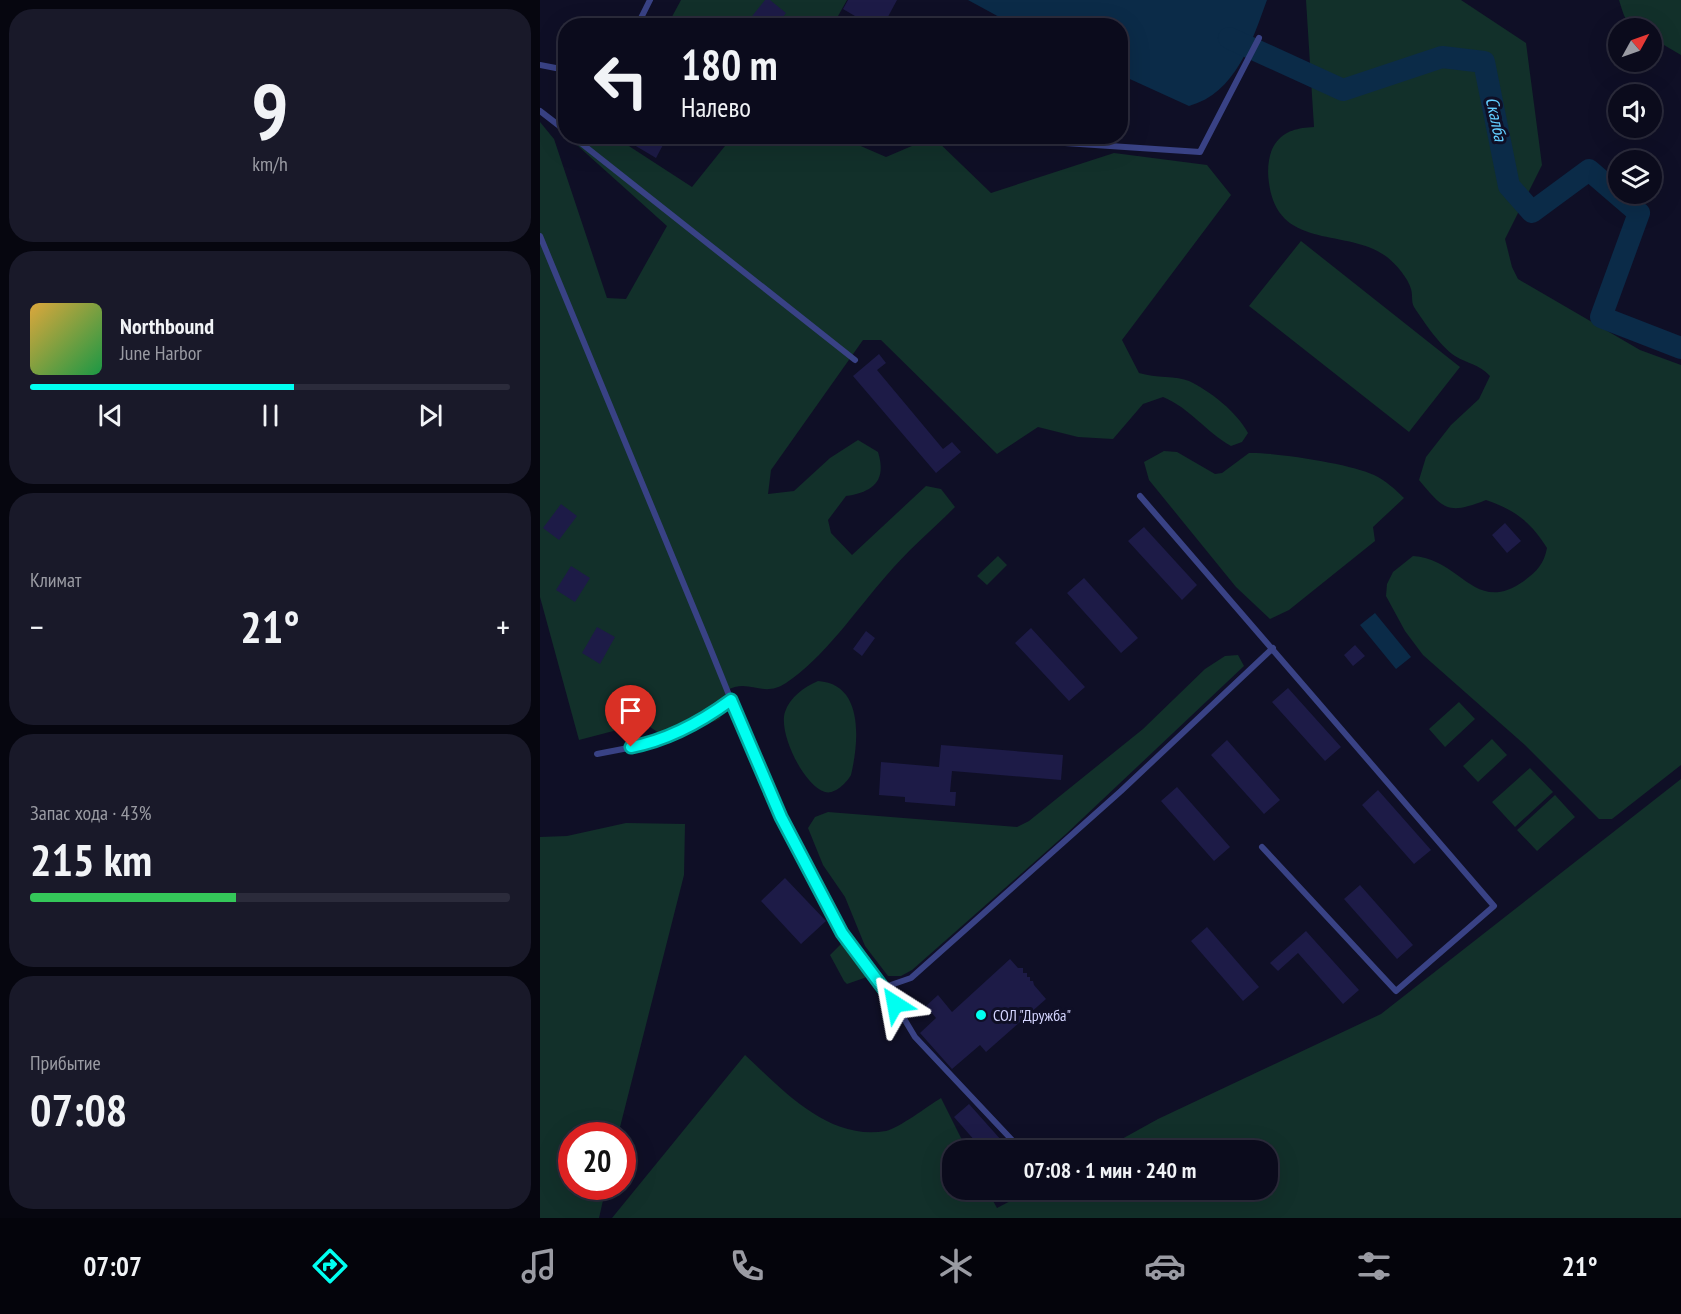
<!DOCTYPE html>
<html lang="ru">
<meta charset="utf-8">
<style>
:root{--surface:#0b0b1c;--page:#191929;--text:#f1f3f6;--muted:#9a9ba3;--line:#2b2b3b;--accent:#00fff1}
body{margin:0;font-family:"PT Sans Narrow",sans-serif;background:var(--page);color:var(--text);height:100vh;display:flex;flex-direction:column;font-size:22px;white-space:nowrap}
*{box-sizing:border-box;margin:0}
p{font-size:20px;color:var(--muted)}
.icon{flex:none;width:33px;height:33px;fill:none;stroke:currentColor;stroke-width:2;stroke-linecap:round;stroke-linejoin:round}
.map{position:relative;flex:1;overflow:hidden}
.details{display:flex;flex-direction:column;gap:9px;padding:9px;background:#06060f;width:540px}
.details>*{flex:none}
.banner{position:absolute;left:18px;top:18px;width:570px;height:126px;border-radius:24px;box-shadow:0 6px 24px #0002,0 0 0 2px var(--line);background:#0b0b1c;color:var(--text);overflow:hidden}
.needle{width:39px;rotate:50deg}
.controls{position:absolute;left:1068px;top:18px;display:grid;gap:12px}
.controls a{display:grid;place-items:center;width:54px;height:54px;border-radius:50%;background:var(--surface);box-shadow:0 6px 24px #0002,0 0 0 2px var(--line);font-size:30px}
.speed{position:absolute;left:18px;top:1122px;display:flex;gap:12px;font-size:30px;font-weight:700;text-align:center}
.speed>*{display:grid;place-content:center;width:78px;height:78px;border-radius:50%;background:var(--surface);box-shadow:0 6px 24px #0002,0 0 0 2px var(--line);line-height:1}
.speed .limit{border:9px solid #d22;background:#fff;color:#111}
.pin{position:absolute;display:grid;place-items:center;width:51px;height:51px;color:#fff;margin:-62px -26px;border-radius:50% 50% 50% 0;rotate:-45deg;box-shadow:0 0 6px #0007}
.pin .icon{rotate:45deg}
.me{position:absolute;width:66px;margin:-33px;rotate:326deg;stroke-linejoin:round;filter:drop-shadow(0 0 4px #0008)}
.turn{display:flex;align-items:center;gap:21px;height:126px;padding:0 24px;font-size:27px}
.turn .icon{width:78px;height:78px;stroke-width:2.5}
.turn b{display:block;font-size:42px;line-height:51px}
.big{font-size:45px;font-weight:600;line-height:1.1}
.details .tile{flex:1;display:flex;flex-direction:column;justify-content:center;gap:9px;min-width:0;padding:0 21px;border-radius:24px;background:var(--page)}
.details .dial{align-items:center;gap:0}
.dial b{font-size:78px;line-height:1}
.song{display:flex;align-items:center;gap:18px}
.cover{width:72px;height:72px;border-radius:9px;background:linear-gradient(135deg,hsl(40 70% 55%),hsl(140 70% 35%))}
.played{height:6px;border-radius:3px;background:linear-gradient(90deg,var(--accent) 55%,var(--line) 55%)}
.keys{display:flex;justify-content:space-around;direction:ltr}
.heat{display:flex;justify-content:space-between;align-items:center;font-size:33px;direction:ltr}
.charge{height:9px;border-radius:4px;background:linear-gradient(90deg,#34c759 43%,var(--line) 0)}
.trip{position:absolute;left:402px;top:1140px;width:336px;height:60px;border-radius:24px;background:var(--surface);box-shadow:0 6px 24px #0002,0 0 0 2px var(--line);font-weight:600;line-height:60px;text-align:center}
.dock{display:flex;height:96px;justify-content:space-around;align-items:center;background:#04040b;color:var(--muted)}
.dock .icon{width:42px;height:42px}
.dock .selected{color:var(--accent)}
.dock b{font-size:27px;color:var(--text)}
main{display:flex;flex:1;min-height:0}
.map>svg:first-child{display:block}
.green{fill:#12302a}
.water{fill:#0b2b48}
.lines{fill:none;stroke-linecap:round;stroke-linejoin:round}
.river{stroke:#0b2b48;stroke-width:22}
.building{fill:#1d1b47}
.service{stroke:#394285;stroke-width:6}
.route-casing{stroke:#00a69d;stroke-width:15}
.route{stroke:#00fff1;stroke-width:10}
.poi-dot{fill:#00fff1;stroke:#0f0f26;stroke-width:2}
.labels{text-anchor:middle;stroke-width:6;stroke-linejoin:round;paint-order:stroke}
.poi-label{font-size:16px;fill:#d4d5ff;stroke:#0f0f26;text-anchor:start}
.water-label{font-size:18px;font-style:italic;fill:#62ceff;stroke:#0f0f26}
</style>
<main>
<section class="details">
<div class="tile dial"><b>9</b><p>km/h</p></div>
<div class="tile">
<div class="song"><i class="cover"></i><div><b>Northbound</b><p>June Harbor</p></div></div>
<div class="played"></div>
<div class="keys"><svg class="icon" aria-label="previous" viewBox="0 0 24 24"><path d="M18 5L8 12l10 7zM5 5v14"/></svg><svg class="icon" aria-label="pause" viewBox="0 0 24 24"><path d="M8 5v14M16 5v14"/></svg><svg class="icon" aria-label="next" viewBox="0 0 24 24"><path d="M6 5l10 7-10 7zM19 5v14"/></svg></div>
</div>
<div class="tile"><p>Климат</p>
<div class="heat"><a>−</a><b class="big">21°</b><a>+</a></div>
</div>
<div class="tile"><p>Запас хода · 43%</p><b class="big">215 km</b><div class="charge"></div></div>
<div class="tile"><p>Прибытие</p><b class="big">07:08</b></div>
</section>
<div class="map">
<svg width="1141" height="1218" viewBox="0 0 1141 1218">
<rect width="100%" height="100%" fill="#0f0f26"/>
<path class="green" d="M141 0H307L293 25 127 26Z
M766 0H921L986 43 1002 165 965 239 972 267 978 279 1100 350 1141 365V765L1072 819H1059L985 745 883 655 865 631 846 596 847 584 853 572 873 556C922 559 934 616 984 581 997 571 1004 564 1007 548 991 522 975 510 946 500 908 515 904 510 879 480L886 457 911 425 939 399 950 376C939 364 928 364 915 356 900 346 884 322 874 307 871 301 873 296 871 289 868 278 856 264 847 257 807 227 738 252 729 183 727 171 728 154 735 144 745 130 758 128 774 127Z
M1079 0H1141V55L1112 38V28C1086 28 1086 22 1079 0Z
M0 122 14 139 67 298 86 299 127 226 28 137H75L152 187 193 136 300 137 346 157 393 137 451 193 574 153 667 165 691 195 582 340 599 373C615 378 637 376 649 381 670 391 697 412 708 433L702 442 691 446C666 432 650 408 623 397L603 404 573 439 538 437 498 427 457 454 341 340H323L231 470 228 494 254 491 290 458 318 440 338 452C347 481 333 492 306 496L288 520 291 533 312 555 386 486 401 489 415 507C392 530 367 551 346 576 318 608 282 660 246 683 222 699 209 677 186 691L180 719 128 739 104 723 39 740 0 597Z
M761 241 920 367 869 432 709 306Z
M624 451 637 452 675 474 682 473 709 453C734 452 812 464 834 475 846 481 855 489 864 498L833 527 835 541 749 610 730 619 696 587 609 480 604 462Z
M458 556 467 565 447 585 437 576Z
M698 655 704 666 526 834 372 970 361 976H348L325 946 305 897 283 865 268 828 275 817 288 812 477 827 489 821 603 729 665 669 685 656Z
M278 681C324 684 319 741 311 775 307 782 295 795 285 792 264 786 238 733 245 712 250 697 264 687 278 681Z
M919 702 935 719 905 747 889 729Z
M952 739 967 755 938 782 923 766Z
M990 768 1013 792 975 827 952 802Z
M1141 779V1218H72L205 1055C243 1090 288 1141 346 1131 359 1128 388 1106 401 1098L427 1150H412V1190H447L457 1208 491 1190H728V1150H562L618 1119 841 1014Z
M1015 795 1035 817 997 851 977 830Z
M86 823 145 824 144 875 78 1135 32 1136V1186L66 1187 59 1218H0V837L27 836Z
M301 944H306L328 973 327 977 307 984 304 981 290 955Z"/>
<path class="water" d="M428 0H727C712 41 696 93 649 106L581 75 580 26 474 25Z
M835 613 871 657 856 669 820 625Z"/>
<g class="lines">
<path class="river" d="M689 38 803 90 902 57 944 62 969 186 992 212 1049 170 1099 213 1061 317 1141 348"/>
</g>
<path class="building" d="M225 0H230L246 13 236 26H215L209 20Z
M308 0H357L343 26H332L303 9Z
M79 136H113L124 143 116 158Z
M339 354 346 363 337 370 403 449 412 442 421 452 396 473 313 376Z
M21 504 37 516 19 540 3 528Z
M965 523 981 541 967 553 952 535Z
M604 527 657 585 642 600 588 541Z
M31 566 50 578 35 602 16 590Z
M544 578 598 638 581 653 527 593Z
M57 627 75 637 60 664 42 653Z
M491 628 545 687 529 701 475 643Z
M326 631 335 638 322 656 313 649Z
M815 645 825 656 813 666 804 655Z
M748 688 801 747 785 761 732 702Z
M687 740 740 800 724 814 671 755Z
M401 745 523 755 521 780 412 771 410 792H416L415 806 365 802V797L339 795 341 762 399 767Z
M637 787 690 847 674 861 621 801Z
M838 790 891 850 874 864 822 805Z
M245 878 286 921 261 944 221 901Z
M820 885 873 945 857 959 804 899Z
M667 927 719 987 703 1001 651 941Z
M766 931 819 990 803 1004 758 953 738 971 730 963Z
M470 959 478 968H483V973H487V977H490V981H493L494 985 506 999 446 1052 440 1045 412 1069 380 1033 396 1018 386 1006 398 995 412 1012Z
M429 1104 470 1150H443L414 1117Z"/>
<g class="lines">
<path class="service" d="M97 26 110 0
M0 65 26 70
M0 111 26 131
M32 136 315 360
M483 136 510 142 660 152 719 38
M0 236C55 370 110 504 166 638 215 758 261 887 345 987L371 978 581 791 733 648
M600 496 954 906 856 991 722 847
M57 754 109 744 166 720 191 701
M345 987 375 1037 472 1140"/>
</g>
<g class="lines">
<defs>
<path id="route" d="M91 747C129 740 161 722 191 700L241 817 302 933 355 1004"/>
</defs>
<use href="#route" class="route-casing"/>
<use href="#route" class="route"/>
</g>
<circle class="poi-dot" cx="441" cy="1015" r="6"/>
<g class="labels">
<g class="poi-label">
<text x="453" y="1021">СОЛ "Дружба"</text>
</g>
<g class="water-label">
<text transform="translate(956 119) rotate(78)" y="6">Скалба</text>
</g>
</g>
</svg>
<div class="controls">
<a><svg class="needle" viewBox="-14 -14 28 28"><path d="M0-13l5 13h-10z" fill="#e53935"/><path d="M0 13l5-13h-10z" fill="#9a9ba3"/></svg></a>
<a><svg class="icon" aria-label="sound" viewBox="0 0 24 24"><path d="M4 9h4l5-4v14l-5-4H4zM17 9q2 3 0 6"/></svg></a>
<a><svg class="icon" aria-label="layers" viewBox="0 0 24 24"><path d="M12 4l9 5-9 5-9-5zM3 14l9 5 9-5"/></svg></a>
</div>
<div class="speed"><div class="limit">20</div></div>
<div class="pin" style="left:91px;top:747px;background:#d93025"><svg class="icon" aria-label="arrive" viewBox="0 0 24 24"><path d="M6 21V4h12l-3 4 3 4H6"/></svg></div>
<svg class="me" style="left:355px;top:1004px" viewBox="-20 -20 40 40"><path d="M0-17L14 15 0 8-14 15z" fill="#00fff1" stroke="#fff" stroke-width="4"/></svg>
<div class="trip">07:08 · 1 мин · 240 m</div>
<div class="banner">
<div class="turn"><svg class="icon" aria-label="left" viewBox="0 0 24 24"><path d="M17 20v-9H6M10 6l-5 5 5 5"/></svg><div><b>180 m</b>Налево</div></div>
</div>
</div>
</main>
<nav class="dock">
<b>07:07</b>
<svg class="icon selected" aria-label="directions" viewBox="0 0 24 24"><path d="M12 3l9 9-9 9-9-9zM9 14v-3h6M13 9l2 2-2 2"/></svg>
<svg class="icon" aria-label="music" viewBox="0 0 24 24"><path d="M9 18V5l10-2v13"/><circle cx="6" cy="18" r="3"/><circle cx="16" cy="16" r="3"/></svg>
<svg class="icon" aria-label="phone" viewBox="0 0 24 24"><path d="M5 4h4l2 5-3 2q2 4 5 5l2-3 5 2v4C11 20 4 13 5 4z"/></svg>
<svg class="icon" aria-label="climate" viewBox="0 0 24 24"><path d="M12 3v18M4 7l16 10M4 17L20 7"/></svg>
<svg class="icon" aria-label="car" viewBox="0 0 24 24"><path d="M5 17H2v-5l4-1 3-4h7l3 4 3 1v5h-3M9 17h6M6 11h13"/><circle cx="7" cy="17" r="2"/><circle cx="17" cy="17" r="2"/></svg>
<svg class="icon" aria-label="filters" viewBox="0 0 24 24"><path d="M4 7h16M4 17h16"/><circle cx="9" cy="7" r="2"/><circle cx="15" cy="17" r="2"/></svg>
<b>21°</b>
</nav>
